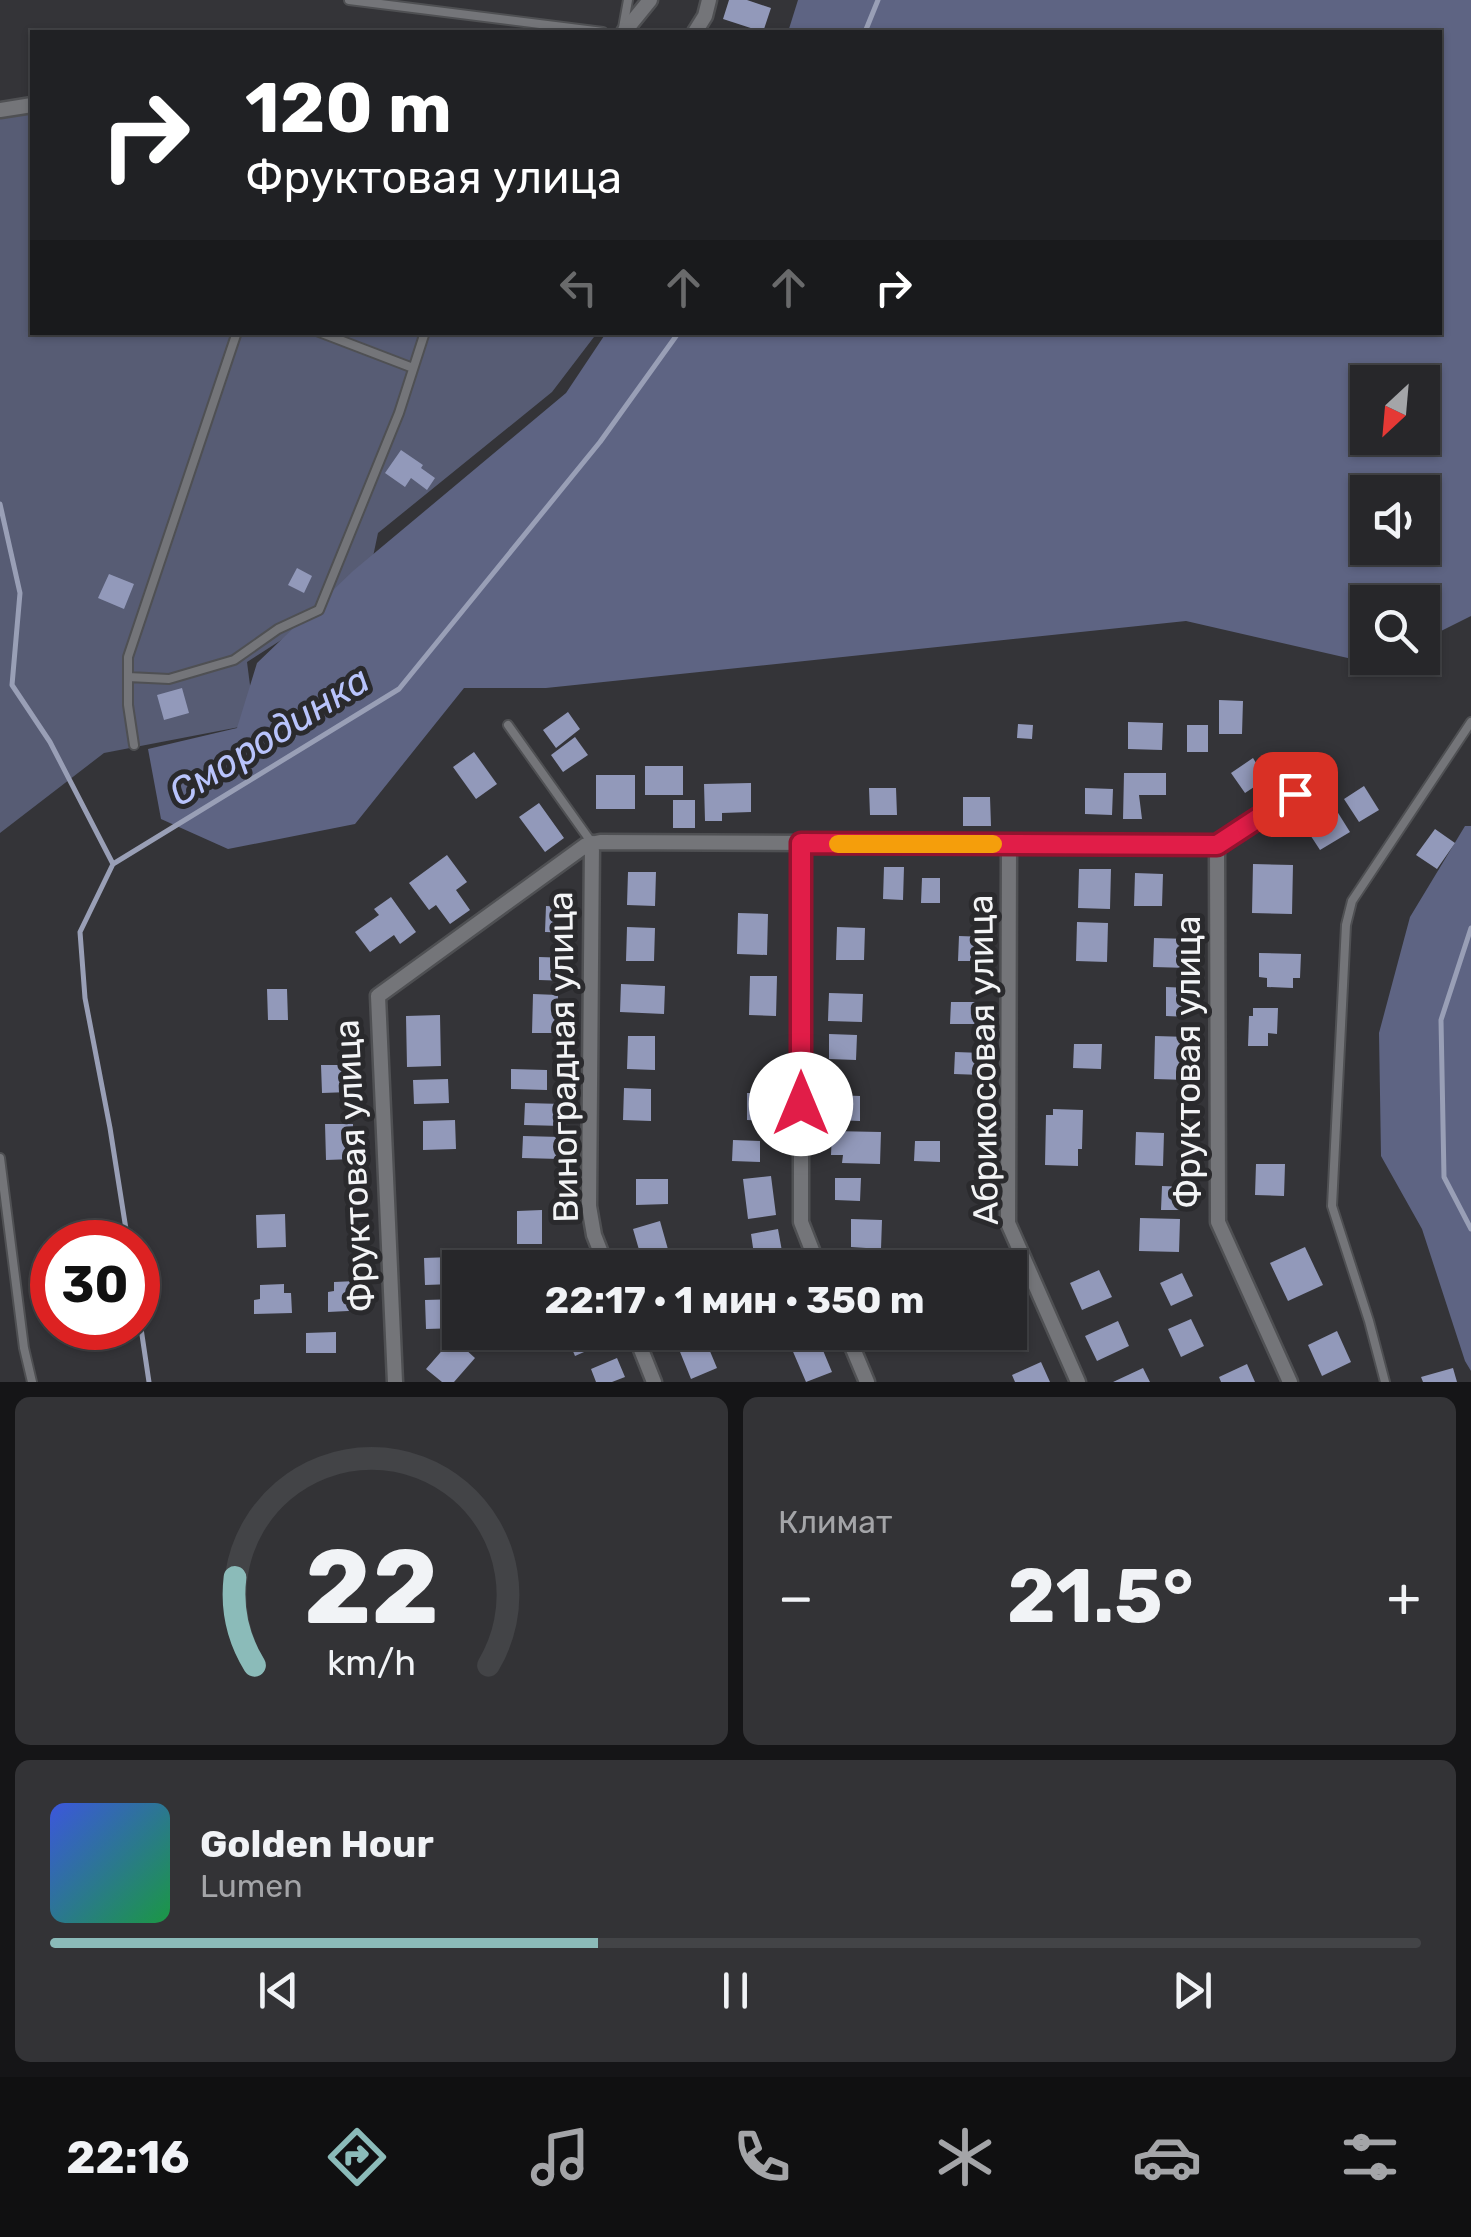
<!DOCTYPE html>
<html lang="ru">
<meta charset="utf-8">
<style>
:root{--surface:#27272a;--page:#333336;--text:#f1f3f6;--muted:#a4a5a8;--line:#434447;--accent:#8bbbb9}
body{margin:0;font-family:Rubik,sans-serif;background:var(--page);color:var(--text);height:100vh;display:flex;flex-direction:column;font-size:38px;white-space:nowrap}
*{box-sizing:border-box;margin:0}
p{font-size:32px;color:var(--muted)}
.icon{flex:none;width:55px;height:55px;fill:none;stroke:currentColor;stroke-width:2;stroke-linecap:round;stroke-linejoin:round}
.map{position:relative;height:1382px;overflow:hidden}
.panel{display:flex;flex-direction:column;gap:15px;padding:15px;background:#151517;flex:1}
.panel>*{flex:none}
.hud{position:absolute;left:30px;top:30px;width:1412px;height:305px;border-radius:0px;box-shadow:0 2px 8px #0004,0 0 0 2px var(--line);background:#202124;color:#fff;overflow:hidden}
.needle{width:65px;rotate:206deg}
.fabs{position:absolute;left:1350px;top:365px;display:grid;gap:20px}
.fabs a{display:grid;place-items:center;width:90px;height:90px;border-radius:0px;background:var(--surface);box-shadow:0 2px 8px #0004,0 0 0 2px var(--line);font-size:50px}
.speed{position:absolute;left:30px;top:1220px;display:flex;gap:20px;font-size:50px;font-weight:700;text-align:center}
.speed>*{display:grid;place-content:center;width:130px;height:130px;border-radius:50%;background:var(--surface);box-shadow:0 2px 8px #0004,0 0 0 2px var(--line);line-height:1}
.speed .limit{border:15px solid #d22;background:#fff;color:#111}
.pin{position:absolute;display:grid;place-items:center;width:85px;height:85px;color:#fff;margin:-42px;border-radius:20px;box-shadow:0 5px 15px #0006}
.me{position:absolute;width:110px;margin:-55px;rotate:0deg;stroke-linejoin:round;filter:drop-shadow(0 0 8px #0008)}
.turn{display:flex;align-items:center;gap:35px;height:210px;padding:0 50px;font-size:45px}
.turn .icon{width:130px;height:130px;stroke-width:2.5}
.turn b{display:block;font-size:70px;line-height:85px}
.lanes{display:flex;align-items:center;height:95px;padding:0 50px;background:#0003;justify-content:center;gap:50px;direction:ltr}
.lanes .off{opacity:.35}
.big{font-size:75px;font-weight:700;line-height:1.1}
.panel .card{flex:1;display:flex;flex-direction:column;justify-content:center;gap:15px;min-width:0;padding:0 35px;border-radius:15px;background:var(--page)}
.panel .dial{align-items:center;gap:0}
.dial svg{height:260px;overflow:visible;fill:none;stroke:var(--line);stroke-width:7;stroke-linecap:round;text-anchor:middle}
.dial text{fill:var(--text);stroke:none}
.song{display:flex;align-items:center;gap:30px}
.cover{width:120px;height:120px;border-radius:15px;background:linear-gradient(135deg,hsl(230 70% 55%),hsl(140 70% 35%))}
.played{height:10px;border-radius:5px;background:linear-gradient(90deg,var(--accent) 40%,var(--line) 40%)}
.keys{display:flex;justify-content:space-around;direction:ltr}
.heat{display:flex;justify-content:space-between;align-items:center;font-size:55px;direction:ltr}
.panel .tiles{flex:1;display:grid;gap:15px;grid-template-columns:1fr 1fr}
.card:last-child{grid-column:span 2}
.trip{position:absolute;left:442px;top:1250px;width:585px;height:100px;border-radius:0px;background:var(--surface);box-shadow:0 2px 8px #0004,0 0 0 2px var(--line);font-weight:700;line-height:100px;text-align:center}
.dock{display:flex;height:160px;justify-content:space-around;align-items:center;background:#101011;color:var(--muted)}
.dock .icon{width:70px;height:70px}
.dock .selected{color:var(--accent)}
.dock b{font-size:45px;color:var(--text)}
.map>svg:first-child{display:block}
.green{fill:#575c74}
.forest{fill:#5e6483;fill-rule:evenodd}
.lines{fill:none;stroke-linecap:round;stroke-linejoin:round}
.stream{stroke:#999fb6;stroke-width:5}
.building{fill:#9299ba}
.lane-casing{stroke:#4f5053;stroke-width:12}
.street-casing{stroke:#4f5053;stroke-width:19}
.lane{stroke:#747579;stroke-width:8}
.street{stroke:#747579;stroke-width:14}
.route-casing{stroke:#92132f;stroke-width:25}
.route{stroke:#e11d48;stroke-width:18}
.slow{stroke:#f59e0b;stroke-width:18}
.labels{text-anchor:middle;stroke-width:10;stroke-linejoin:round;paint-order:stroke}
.street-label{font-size:35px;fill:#f3f4f6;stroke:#2a2a2d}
.water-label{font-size:38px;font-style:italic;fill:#b9c4fc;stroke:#2a2a2d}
</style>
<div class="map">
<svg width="1471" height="1382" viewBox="0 0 1471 1382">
<rect width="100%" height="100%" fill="#343438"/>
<path class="green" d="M32 114V332L597 333 552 392 378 533 367 585 247 662 255 724 104 753 0 833V118Z"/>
<path class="forest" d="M798 0H1471V616L1423 640 1422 602H1368V658H1388L1374 664 1186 621 546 688H464L355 824 228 849 161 819 148 749 237 728 257 663 353 571 566 393 606 333 1440 332V32H788ZM1368 382H1422V438H1368ZM1368 492H1422V548H1368Z
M1465 826H1471V1371L1465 1361 1422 1229 1381 1156 1379 1033 1410 917Z"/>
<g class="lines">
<path class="stream" d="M865 32 878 0
M0 504 20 593 12 685 50 742 113 864
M1471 928 1441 1020 1444 1177 1471 1229
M128 1242 110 1128 85 998 80 932 113 864 399 689 600 442 679 332
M138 1308 149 1382"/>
</g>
<path class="building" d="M729 0H747L771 8 763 32 723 19Z
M401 450 423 465 421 468 435 478 427 490 411 478 405 487 385 473Z
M297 568 312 576 304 593 288 585Z
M109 574 134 584 124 609 98 598Z
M182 688 189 713 164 720 157 695Z
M1219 700 1243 701 1242 734H1219Z
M568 712 580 729 556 748 543 730Z
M1128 722 1163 723 1162 750 1128 749Z
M1018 724 1033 725 1032 739 1017 738Z
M1187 725H1208V752H1187Z
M575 737 588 755 563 772 551 755Z
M474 752 497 784 476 799 453 767Z
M1253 758 1266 779 1245 793 1231 773Z
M645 766H683V795H645Z
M1124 773H1166V795H1139L1142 819H1123Z
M596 775H635V809H596Z
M751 783V812L722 813V821H705L704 784Z
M1364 786 1379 810 1359 822 1344 799Z
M869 788H896L897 815H870Z
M1085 788 1113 789 1112 815 1085 814Z
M963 797H990L991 826H963Z
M673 800H695V828H673Z
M539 803 564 838 545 852 519 817Z
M1335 808 1350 832 1320 850 1305 827Z
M1435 829 1455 843 1437 869 1416 855Z
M447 855 467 882 456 890 470 910 450 924 436 905 429 910 409 883Z
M1253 864 1293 865 1292 914 1252 913Z
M884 867H904L903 900 883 899Z
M1079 869H1111L1110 909 1078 908Z
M628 872H656L655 906 627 905Z
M1135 873 1163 874 1162 906H1134Z
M922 878H940V903H921Z
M391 897 416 932 400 944 394 935 370 952 355 932 379 915 374 909Z
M546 906 573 907 572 933 545 932Z
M738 913 768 914 767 955 737 954Z
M1077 922 1108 923 1107 962 1076 961Z
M627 927 655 928 654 961H626Z
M837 927 865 928 864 960H836Z
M959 936 987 937 986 961H958Z
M1154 938 1189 939V968L1153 967Z
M1259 953 1301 954 1300 978H1293V988L1267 987V978L1259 977Z
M539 957 571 958 570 981 539 980Z
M750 976H777L776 1016 749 1015Z
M621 984 665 986 664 1014 620 1012Z
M1166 987 1189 988V1017L1166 1016Z
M267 989H287L288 1020H268Z
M829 993 863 994 862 1022 828 1021Z
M533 994 558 995 557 1033H532Z
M951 1002H979L978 1024H950Z
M1253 1008H1278L1277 1034 1268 1033V1046H1248L1249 1016H1253Z
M440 1015 441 1066 407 1067 406 1016Z
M829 1034 857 1035 856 1060 829 1059Z
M628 1036H655V1070L627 1069Z
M1155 1036 1189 1037 1188 1080 1154 1079Z
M1074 1044H1102L1101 1069 1073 1068Z
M955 1052 983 1053 982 1075 954 1074Z
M321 1065H349L350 1092 322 1093Z
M511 1069 547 1070V1090L511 1089Z
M448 1079 449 1103 414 1104 413 1080Z
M624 1088 651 1089V1121L623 1120Z
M747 1093H775L774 1121 747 1120Z
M835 1095 860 1096V1121L835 1120Z
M525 1103 563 1104 562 1126 524 1125Z
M1053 1109 1083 1110 1082 1149H1078V1166L1045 1165 1046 1115H1053Z
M455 1120 456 1149 423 1150V1121Z
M325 1124H353L354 1159 326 1160Z
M832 1131 881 1132 880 1164 842 1163 843 1155H831Z
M1136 1132 1164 1133 1163 1166 1135 1165Z
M523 1136 561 1137 560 1159 522 1158Z
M733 1140 760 1141V1162L732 1161Z
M915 1141H940V1162L914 1161Z
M1256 1164H1285L1284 1196 1255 1195Z
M771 1176 776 1215 748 1219 743 1179Z
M835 1178H861L860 1201 835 1200Z
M636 1179H668V1204L636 1205Z
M1162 1186 1191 1187V1206H1181V1210H1161Z
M542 1210V1244H517V1211Z
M285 1214 286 1247 257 1248 256 1215Z
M1140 1218 1180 1219 1179 1252 1139 1251Z
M851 1219 882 1220 881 1249 851 1247Z
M660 1221 671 1260 644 1267 633 1229Z
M778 1229 785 1268H756L751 1234Z
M1305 1247 1323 1285 1288 1301 1270 1263Z
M452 1257 453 1284 425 1285 424 1258Z
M1099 1270 1112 1297 1082 1310 1070 1283Z
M1182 1273 1193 1296 1171 1306 1160 1283Z
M356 1281V1296H367L368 1310 328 1312V1292L334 1291V1282Z
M284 1284V1293H291L292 1313 254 1314V1300L260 1299V1285Z
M459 1299V1328L426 1329 425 1300Z
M1191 1319 1204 1346 1181 1357 1168 1329Z
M1118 1321 1129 1346 1097 1361 1085 1336Z
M1337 1331 1351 1362 1322 1376 1308 1345Z
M336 1332V1353H306V1333Z
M578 1332H605L609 1341 575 1356 567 1337Z
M702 1332 717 1368 691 1379 676 1342Z
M817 1336 832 1372 806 1382 791 1347Z
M453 1338 475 1358 454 1382H442L426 1369Z
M617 1358 625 1377 612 1382H596L591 1369Z
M1041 1362 1050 1382H1015L1012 1375Z
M1247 1364 1255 1382H1221L1219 1377Z
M1143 1368 1150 1382H1113Z
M1453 1368 1457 1382H1423L1421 1377Z"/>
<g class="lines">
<defs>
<path id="lane" d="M349 0 603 32
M623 28 628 0
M319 332 413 368
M128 677 169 679 234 660 278 629 319 610 399 413 425 332
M508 725 592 843
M134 745 128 705V657L237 332
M0 1158 24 1348 32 1382
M1385 1382 1369 1321 1332 1206 1346 925 1352 901 1471 722"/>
<path id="street" d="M624 32 650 0
M695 32 705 16 709 0
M0 110 32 105
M592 843 589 1206 594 1235 607 1268
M801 843V1222L819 1268
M1009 844 1008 1223 1078 1382
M1217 845 1218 1222 1290 1382
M634 1332 654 1382
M846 1332 867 1382
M395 1382 378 996 586 845 600 842 1217 845 1295 794"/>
</defs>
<use href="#lane" class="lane-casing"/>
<use href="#street" class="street-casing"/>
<use href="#lane" class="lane"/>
<use href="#street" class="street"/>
</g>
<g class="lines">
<defs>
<path id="route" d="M801 1104V843L1217 845 1295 794"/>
</defs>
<use href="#route" class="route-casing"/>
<use href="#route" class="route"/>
<path class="slow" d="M838 844H993"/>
</g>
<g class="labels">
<g class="street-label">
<text transform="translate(563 1057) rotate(-91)" y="12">Виноградная улица</text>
<text transform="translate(983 1060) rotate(-91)" y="12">Абрикосовая улица</text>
<text transform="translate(1188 1062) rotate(-90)" y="12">Фруктовая улица</text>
<text transform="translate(354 1166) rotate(-93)" y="12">Фруктовая улица</text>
</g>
<g class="water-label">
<text transform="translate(269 736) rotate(-32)" y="13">Смородинка</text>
</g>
</g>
</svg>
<div class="fabs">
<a><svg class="needle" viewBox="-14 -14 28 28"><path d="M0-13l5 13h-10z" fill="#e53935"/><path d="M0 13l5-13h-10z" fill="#a4a5a8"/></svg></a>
<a><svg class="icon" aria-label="sound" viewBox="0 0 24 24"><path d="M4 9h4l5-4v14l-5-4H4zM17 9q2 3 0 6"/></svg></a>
<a><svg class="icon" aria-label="search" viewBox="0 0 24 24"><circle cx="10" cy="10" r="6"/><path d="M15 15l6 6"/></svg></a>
</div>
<div class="speed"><div class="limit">30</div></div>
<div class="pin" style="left:1295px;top:794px;background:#d93025"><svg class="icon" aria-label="arrive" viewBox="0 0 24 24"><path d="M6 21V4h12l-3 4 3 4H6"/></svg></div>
<svg class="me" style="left:801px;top:1104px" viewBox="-20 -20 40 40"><circle r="19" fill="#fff"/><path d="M0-13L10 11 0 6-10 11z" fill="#e11d48"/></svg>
<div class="trip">22:17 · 1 мин · 350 m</div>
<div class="hud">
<div class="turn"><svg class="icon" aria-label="right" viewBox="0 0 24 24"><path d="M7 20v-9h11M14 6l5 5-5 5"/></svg><div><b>120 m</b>Фруктовая улица</div></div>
<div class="lanes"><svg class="icon off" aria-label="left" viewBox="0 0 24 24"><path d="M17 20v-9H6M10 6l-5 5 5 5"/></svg><svg class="icon off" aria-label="ahead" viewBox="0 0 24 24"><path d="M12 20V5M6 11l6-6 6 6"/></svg><svg class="icon off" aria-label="ahead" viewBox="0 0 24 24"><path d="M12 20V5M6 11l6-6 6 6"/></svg><svg class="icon" aria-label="right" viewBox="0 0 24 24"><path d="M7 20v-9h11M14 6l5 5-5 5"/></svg></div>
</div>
</div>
<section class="panel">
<div class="tiles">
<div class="card dial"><svg viewBox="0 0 100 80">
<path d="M14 69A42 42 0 1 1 86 69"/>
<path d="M14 69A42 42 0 0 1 8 42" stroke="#8bbbb9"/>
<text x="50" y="56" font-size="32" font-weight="700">22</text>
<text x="50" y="72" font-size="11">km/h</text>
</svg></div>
<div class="card"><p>Климат</p>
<div class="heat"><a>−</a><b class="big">21.5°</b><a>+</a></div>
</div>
<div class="card">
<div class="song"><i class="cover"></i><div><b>Golden Hour</b><p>Lumen</p></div></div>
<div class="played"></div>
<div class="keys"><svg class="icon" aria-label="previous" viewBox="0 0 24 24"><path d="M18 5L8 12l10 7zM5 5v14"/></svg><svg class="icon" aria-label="pause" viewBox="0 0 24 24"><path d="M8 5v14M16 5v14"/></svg><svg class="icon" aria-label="next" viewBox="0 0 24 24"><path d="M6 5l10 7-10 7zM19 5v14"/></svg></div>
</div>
</div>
</section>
<nav class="dock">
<b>22:16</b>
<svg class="icon selected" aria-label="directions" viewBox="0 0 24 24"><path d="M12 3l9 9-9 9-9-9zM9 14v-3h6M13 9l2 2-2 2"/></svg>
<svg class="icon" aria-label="music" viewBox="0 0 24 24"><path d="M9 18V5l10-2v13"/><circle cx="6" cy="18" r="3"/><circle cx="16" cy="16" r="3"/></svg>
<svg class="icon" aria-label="phone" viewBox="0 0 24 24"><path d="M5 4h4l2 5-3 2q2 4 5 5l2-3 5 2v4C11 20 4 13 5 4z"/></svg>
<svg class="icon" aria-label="climate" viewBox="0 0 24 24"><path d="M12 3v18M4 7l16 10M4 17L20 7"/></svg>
<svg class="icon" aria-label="car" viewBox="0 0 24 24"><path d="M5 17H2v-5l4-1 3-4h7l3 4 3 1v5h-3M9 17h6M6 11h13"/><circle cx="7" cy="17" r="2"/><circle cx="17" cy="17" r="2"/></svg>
<svg class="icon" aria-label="filters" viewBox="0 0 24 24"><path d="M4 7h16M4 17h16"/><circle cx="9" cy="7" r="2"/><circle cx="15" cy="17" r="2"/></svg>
</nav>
